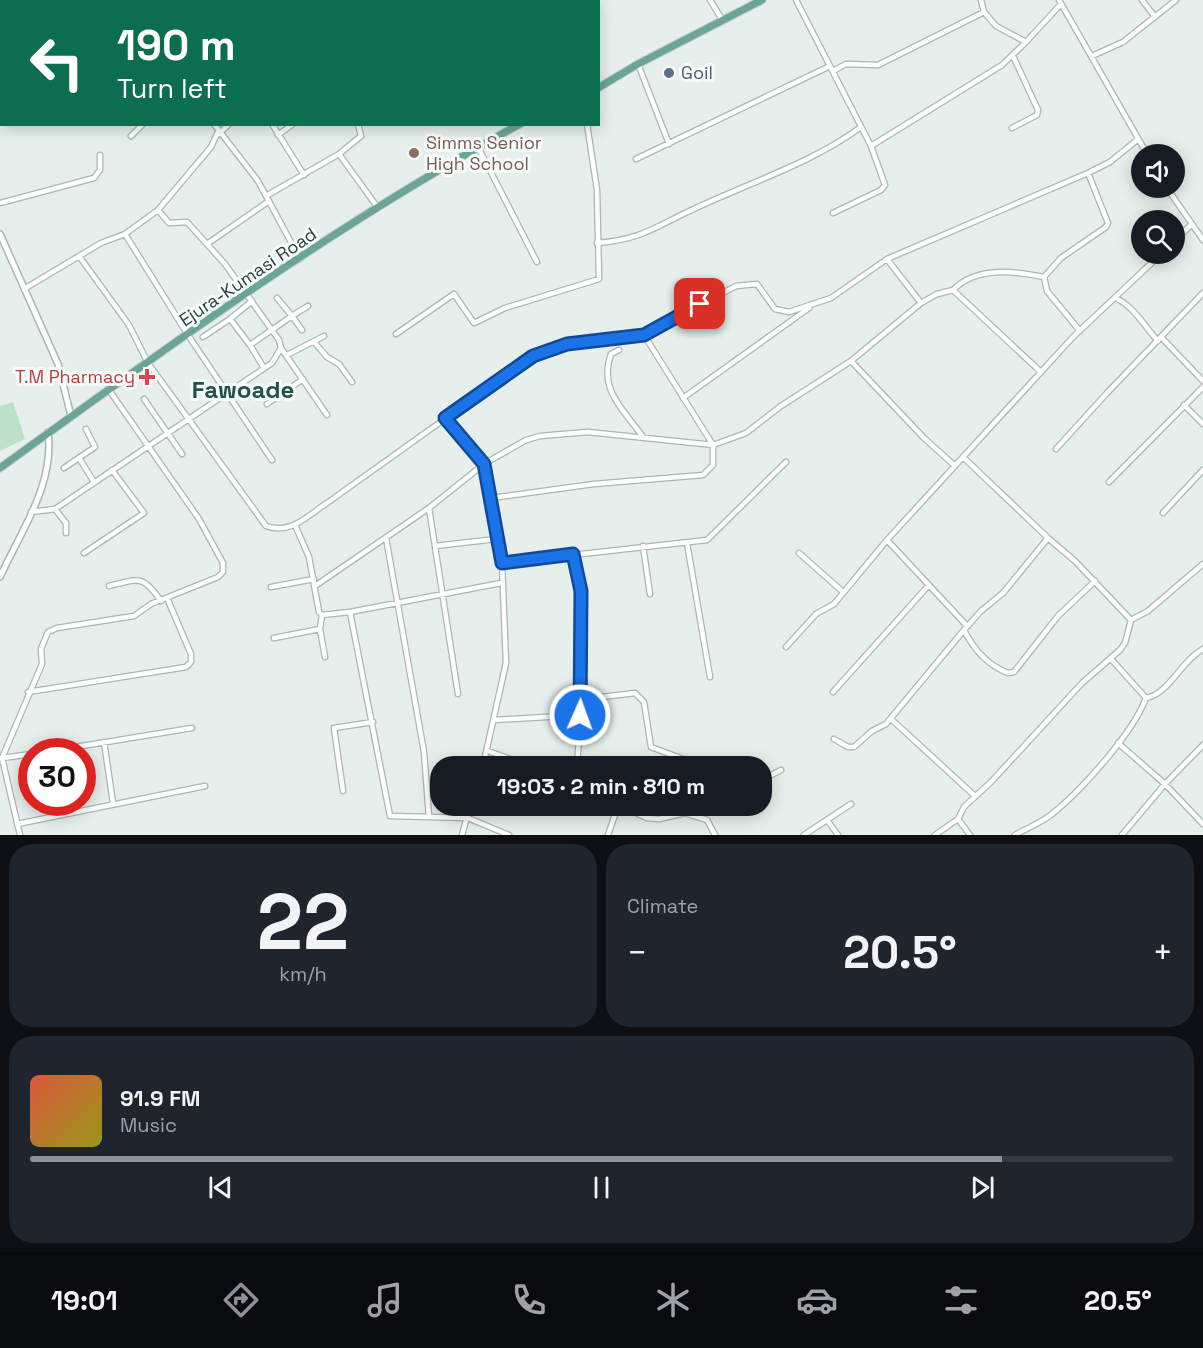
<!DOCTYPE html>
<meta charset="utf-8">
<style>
:root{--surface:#171b24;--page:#20242c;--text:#f1f3f6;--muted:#9ea1a6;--line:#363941;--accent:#8c9099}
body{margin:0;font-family:"Space Grotesk",sans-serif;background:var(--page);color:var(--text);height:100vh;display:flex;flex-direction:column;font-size:22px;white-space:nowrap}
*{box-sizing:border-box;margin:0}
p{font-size:20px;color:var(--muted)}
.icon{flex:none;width:33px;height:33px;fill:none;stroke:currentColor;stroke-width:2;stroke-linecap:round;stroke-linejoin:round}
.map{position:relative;height:835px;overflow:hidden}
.sheet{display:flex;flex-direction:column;gap:9px;padding:9px;background:#0d0f14;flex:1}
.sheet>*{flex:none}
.guide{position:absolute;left:0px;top:0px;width:600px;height:126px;box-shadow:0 3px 15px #0003;background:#0b6e4f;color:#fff;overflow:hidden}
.fabs{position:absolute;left:1131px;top:144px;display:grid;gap:12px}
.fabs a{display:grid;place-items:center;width:54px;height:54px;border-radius:50%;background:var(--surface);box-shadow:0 3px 15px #0003;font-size:30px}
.speed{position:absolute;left:18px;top:738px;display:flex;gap:12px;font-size:30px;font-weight:700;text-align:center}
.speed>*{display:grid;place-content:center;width:78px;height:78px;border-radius:50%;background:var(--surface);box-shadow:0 3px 15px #0003;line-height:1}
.speed .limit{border:9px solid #d22;background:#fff;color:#111}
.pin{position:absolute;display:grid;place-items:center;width:51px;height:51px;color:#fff;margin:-26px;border-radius:12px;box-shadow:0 3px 9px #0006}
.me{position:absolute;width:66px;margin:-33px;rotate:2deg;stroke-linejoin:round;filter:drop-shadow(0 0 4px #0008)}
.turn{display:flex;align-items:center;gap:21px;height:126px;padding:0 18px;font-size:27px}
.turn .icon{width:78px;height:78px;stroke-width:2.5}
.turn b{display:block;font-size:42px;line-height:51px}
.big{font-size:45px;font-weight:700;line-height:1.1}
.sheet .card{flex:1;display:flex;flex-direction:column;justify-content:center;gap:9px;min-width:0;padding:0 21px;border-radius:24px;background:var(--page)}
.sheet .dial{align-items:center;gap:0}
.dial b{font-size:78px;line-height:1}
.song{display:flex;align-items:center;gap:18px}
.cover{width:72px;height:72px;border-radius:9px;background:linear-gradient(135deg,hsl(10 70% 55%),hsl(60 70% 35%))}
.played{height:6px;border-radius:3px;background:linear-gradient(90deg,var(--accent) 85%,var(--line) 85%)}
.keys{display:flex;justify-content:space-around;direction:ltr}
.heat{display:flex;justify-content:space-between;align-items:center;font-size:33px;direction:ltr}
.sheet .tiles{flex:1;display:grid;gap:9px;grid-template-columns:1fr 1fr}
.card:last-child{grid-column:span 2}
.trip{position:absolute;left:430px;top:756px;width:342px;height:60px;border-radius:24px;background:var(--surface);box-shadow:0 3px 15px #0003;font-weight:700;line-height:60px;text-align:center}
.tab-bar{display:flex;height:96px;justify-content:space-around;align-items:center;background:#090b0e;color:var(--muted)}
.tab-bar .icon{width:42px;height:42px}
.tab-bar .selected{color:var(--accent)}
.tab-bar b{font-size:27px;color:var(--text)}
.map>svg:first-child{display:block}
.green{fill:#bfe0c8}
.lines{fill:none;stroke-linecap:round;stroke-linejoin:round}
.minor-casing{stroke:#a8b8b2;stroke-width:7}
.tertiary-casing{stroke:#a8b8b2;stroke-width:8}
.primary-casing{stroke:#c2cac8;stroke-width:9}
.minor{stroke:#fff;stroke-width:4.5}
.tertiary{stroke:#fff;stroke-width:5}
.primary{stroke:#6aa596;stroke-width:7}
.route-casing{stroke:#114b97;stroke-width:15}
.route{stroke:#1a73e8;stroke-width:10}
.service-dot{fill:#5c6f8a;stroke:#f7fbf9;stroke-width:2}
.education-dot{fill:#8d6e63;stroke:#f7fbf9;stroke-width:2}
.health-dot{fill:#e0444e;stroke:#f7fbf9;stroke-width:2}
.labels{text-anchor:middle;stroke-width:6;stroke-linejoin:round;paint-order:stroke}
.service-label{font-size:18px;fill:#4e5e75;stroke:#f7fbf9;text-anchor:start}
.education-label{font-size:18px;fill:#785e54;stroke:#f7fbf9;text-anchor:start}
.street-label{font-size:18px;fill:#24423a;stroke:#f7fbf9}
.health-label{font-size:18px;fill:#be3a42;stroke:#f7fbf9;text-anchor:end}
.district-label{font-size:24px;font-weight:bold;fill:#1f5548;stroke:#f7fbf9}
</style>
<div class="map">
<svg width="1203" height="835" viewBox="0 0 1203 835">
<rect width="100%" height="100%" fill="#e6efeb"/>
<path class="green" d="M13 402 25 439 0 451V406Z"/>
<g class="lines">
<defs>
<path id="minor" d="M58 0V2
M103 0V2
M192 0 194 2
M280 0 281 2
M710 0 723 21
M796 0 871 146 885 185 881 190 833 213
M981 0 984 12
M1059 0 1147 154
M1142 0 1155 17
M180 2V0
M219 2 221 0
M592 2 595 0
M1026 42 1061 4
M1092 56 1123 42 1176 0
M638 64 669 144
M0 66H2
M833 71 846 64 878 65 984 12 996 26 1026 42 1002 65 871 146
M214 124 258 181 300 259
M272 124 304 175
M1012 128 1037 115 1038 110 1013 56
M219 134 229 124
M278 135 293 124
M131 136 143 124
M478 147 537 262
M339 154 378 208
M636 159 830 66
M1167 188 1203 240
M266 196 339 154 361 136 358 124
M0 203 94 178 100 170V155
M125 234 188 335 272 460
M1174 241 1191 225
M597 243C644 239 656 226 696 208 751 182 812 163 861 127
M207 244 269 201
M79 256 129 325 148 363 266 526C291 535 307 516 327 503L533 356 567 344 644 335 713 445V465L703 475 594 484 491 498
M887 259 921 303 937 294 953 290 1041 372
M24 289 101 243 125 234 158 210 211 147 218 132
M953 290C976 266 1015 271 1044 277
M1115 298C1133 305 1145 327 1158 341
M252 301 230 319 250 345 292 316 277 298
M302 330 292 316 308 306
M1080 331 1047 291 1044 277 1061 258 1106 227 1108 223 1088 173
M396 334 454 294 474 323 505 308 599 279 597 190 587 124
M644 335 736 286 757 284 775 309 789 312 831 298 887 259 1088 173 1110 162 1137 140
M203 337 230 319
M1162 338 1203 381
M314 342 327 357 339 364 352 382
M250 345 264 368
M281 348 327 415
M619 350 611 354C598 390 624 410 643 437
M287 355 324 336
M851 361 924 438 954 465
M683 398 809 308
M144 399 182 454
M267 404 303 379
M1184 405 1203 424
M445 418 484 464 502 563 506 663 483 766
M1056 449 1107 393 1203 293
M79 458 94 482
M64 468 95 447 86 429
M1109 482 1203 387
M429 508 458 694
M55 509 66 523V533
M31 512 55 509 272 363 281 348 279 340 225 264 187 222 169 223 158 210
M1163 513 1203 470
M295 525 309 557 319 612 322 615 350 612 501 583
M386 538 424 752 429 817
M887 540 967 626
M687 543 710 677
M435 546 496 539
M643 546 650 594
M84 553 144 513 112 470
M799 553 843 592
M573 554 581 591 582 696 577 766
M502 563 707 540 786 462
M109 586C139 579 142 574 161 601
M315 586 429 508 484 464 526 440 540 436 588 432 713 445 746 433 781 406 851 361 921 303
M271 587 314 579
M350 612 390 816 468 818 509 835
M322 615 320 629 325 657
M1131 620 1148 611 1203 564
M964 630C974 650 987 665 1008 673L1014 672 1058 616 1095 581
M274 638 320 629
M786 647 816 614 834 604 887 540 1073 337 1161 254
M28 692 186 667 191 662V654L167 598
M833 692 928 586
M582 696 602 697 635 693 644 702 651 747 702 766
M1146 698C1169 694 1181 661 1203 649
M891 719 975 796
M495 720 580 715
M834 739 848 747H854L872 731 886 724 964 630 981 611 1003 593 1048 538
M104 742 113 803
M1118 743 1165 784 1203 745
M488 751 530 766
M45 752 192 728
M2 758 32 754
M762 780 781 770
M343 791 334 728 373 722
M620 806 647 818 659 819 685 813 707 820 715 835
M687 812 710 806
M958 819 970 835
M827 820 838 835
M17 824 205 786
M20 835 2 758 42 664 41 649 48 632 57 628 134 616 151 604 218 577 223 572V563L199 519 109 390
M462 835 470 806
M608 835 618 806
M804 835 851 804
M935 835 958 819 964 807 991 782 1082 683 1120 650 1125 643 1131 620 1075 561 1048 538 963 457
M1015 835C1027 828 1041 823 1052 814 1082 790 1133 733 1146 698L1111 659
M1122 835 1165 784 1203 824"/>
<path id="tertiary" d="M0 234 58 364 71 416
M0 577C21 531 55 484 48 432"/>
<path id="primary" d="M598 88 638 64 762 0
M0 468C168 346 338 223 520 124"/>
</defs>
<use href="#minor" class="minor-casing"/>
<use href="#tertiary" class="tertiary-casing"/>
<use href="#primary" class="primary-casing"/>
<use href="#minor" class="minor"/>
<use href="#tertiary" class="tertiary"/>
<use href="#primary" class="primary"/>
</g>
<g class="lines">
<defs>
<path id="route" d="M580 715 581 591 573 554 502 563 484 464 445 418 533 356 567 344 644 335 700 304"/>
</defs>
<use href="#route" class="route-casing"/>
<use href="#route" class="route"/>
</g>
<circle class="service-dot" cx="669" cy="73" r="6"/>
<circle class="education-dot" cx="414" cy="153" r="6"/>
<path class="health-dot" d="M144 368h6v6h6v6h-6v6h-6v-6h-6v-6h6z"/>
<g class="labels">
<g class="service-label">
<text x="681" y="79">Goil</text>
</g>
<g class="education-label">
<text x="426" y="149">Simms Senior<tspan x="426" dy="21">High School</tspan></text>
</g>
<g class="street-label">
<text transform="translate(248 277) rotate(-34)" y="6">Ejura-Kumasi Road</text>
</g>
<g class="health-label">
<text x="135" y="383">T.M Pharmacy</text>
</g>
<g class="district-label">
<text x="243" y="398">Fawoade</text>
</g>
</g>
</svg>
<div class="fabs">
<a><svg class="icon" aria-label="sound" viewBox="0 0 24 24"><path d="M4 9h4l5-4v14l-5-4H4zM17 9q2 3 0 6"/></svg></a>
<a><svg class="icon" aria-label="search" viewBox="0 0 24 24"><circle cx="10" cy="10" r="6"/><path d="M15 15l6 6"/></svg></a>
</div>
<div class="speed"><div class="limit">30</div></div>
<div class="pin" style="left:700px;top:304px;background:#d93025"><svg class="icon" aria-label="arrive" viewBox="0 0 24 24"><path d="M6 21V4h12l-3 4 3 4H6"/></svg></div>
<svg class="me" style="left:580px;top:715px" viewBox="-20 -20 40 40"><circle r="17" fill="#1a73e8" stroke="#fff" stroke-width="3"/><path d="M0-11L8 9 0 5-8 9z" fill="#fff"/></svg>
<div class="trip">19:03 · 2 min · 810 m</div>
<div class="guide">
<div class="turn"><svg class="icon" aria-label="left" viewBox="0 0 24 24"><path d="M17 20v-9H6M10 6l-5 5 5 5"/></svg><div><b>190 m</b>Turn left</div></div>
</div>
</div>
<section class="sheet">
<div class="tiles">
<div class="card dial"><b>22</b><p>km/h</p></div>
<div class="card"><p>Climate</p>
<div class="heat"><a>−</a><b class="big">20.5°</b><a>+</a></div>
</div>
<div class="card">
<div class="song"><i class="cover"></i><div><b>91.9 FM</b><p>Music</p></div></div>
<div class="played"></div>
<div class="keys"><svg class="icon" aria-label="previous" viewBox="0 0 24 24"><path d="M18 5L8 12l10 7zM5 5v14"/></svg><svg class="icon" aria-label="pause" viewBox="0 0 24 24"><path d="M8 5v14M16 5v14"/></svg><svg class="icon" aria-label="next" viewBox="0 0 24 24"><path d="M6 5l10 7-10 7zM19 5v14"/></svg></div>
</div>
</div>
</section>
<nav class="tab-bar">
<b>19:01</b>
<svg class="icon selected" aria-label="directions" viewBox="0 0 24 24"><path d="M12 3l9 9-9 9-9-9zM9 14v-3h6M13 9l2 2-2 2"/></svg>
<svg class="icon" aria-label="music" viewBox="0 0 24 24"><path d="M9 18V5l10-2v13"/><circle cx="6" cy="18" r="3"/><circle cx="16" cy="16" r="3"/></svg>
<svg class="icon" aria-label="phone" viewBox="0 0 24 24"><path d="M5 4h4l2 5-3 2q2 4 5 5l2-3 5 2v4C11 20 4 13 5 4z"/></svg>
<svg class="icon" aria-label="climate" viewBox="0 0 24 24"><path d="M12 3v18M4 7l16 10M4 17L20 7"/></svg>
<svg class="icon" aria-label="car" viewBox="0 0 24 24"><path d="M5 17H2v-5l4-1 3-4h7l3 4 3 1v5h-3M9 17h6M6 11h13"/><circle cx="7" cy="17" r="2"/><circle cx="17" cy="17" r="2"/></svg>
<svg class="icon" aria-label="filters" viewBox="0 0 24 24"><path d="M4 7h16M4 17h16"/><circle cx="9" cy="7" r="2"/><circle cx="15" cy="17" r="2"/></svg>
<b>20.5°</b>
</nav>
